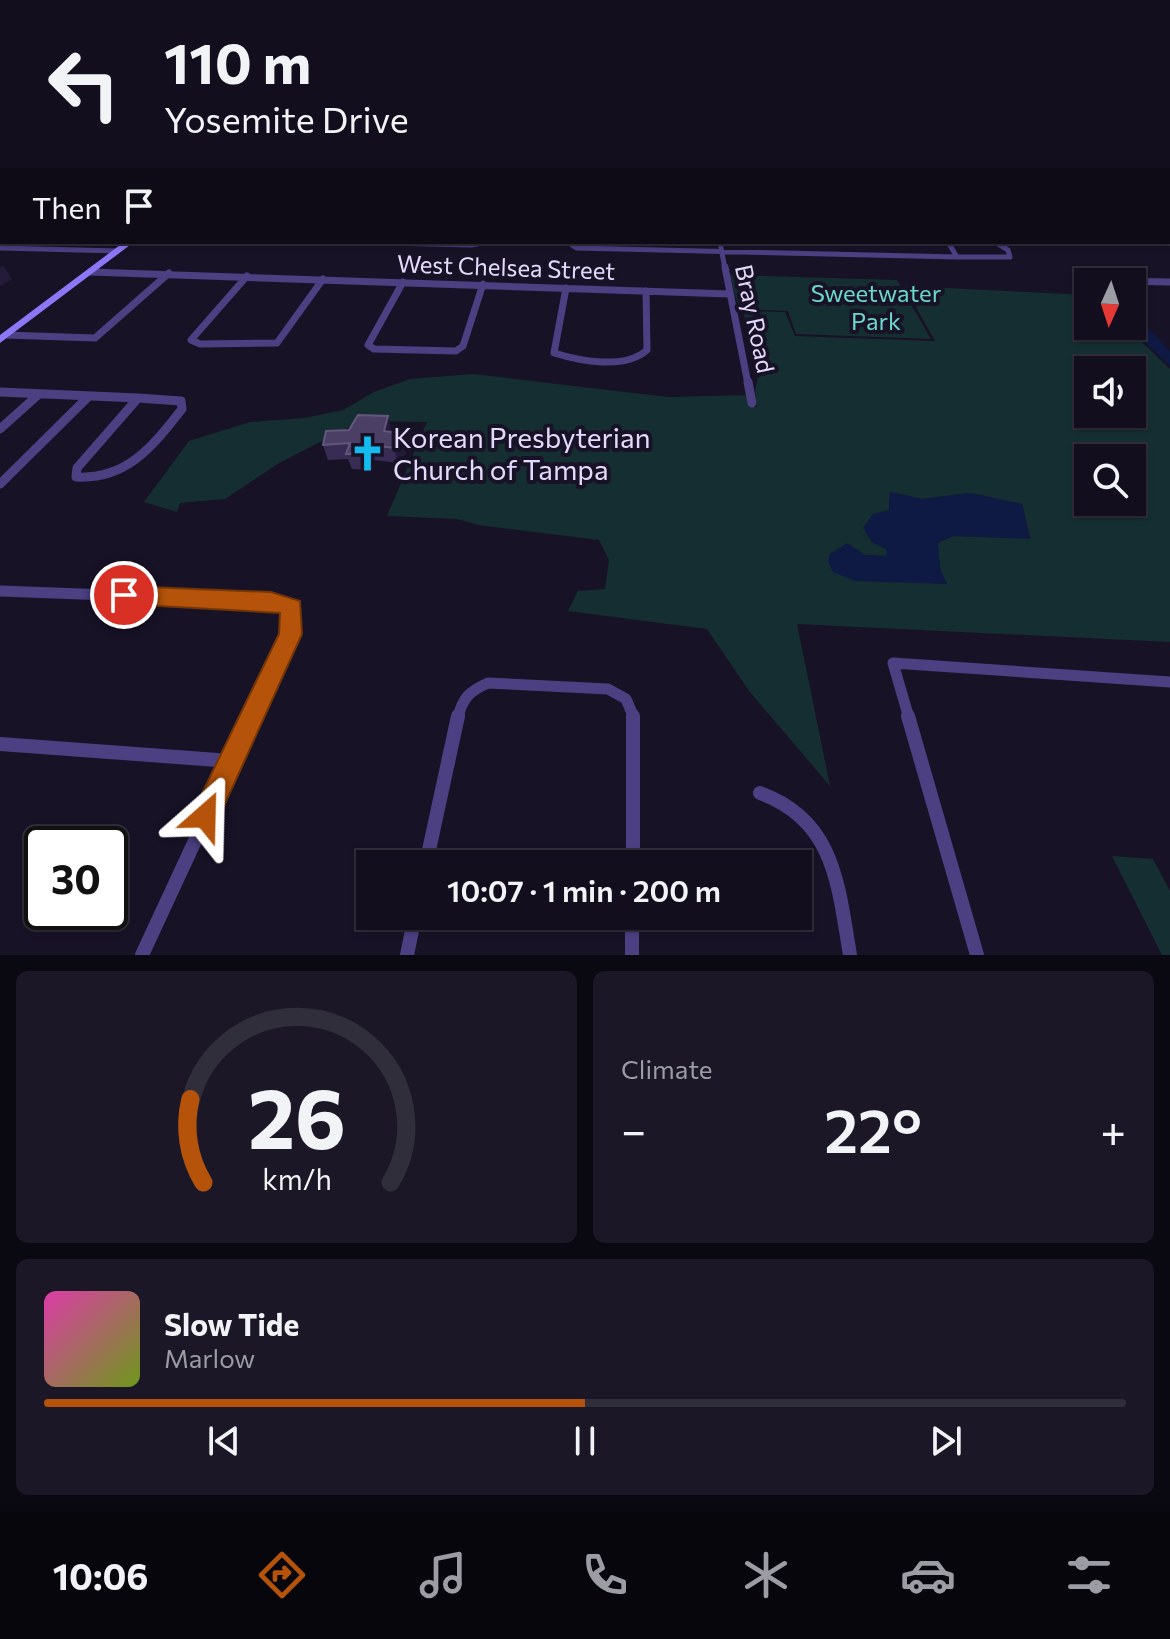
<!DOCTYPE html>
<meta charset="utf-8">
<style>
:root{--surface:#120e1d;--page:#1b1726;--text:#f1f3f6;--muted:#9c9ca4;--line:#312e3b;--accent:#b45309}
body{margin:0;font-family:Commissioner,sans-serif;background:var(--page);color:var(--text);height:100vh;display:flex;flex-direction:column;font-size:30px;white-space:nowrap}
*{box-sizing:border-box;margin:0}
p{font-size:26px;color:var(--muted)}
.icon{flex:none;width:44px;height:44px;fill:none;stroke:currentColor;stroke-width:2;stroke-linecap:round;stroke-linejoin:round}
.map{position:relative;height:955px;overflow:hidden}
.sheet{display:flex;flex-direction:column;gap:16px;padding:16px;background:#0a0810;flex:1}
.sheet>*{flex:none}
.banner{position:absolute;left:0px;top:0px;width:1170px;height:244px;box-shadow:0 2px 6px #0004,0 0 0 2px var(--line);background:#120e1d;color:var(--text);overflow:hidden}
.needle{width:52px;rotate:183deg}
.tools{position:absolute;left:1074px;top:268px;display:grid;gap:16px}
.tools a{display:grid;place-items:center;width:72px;height:72px;border-radius:0px;background:var(--surface);box-shadow:0 2px 6px #0004,0 0 0 2px var(--line);font-size:40px}
.speed{position:absolute;left:24px;top:826px;display:flex;gap:16px;font-size:40px;font-weight:700;text-align:center}
.speed>*{display:grid;place-content:center;width:104px;height:104px;border-radius:50%;background:var(--surface);box-shadow:0 2px 6px #0004,0 0 0 2px var(--line);line-height:1}
.speed .limit{border:4px solid #111;border-radius:12px;background:#fff;color:#111}
.pin{position:absolute;display:grid;place-items:center;width:68px;height:68px;color:#fff;margin:-34px;border:4px solid #fff;border-radius:50%;box-shadow:0 2px 8px #0007}
.me{position:absolute;width:88px;margin:-44px;rotate:25deg;stroke-linejoin:round;filter:drop-shadow(0 0 6px #0008)}
.turn{display:flex;align-items:center;gap:28px;height:168px;padding:0 32px;font-size:36px}
.turn .icon{width:104px;height:104px;stroke-width:2.5}
.turn b{display:block;font-size:56px;line-height:68px}
.then{display:flex;align-items:center;height:76px;padding:0 32px;background:#0003;gap:16px;font-size:30px}
.big{font-size:60px;font-weight:600;line-height:1.1}
.sheet .widget{flex:1;display:flex;flex-direction:column;justify-content:center;gap:12px;min-width:0;padding:0 28px;border-radius:12px;background:var(--page)}
.sheet .dial{align-items:center;gap:0}
.dial svg{height:208px;overflow:visible;fill:none;stroke:var(--line);stroke-width:7;stroke-linecap:round;text-anchor:middle}
.dial text{fill:var(--text);stroke:none}
.song{display:flex;align-items:center;gap:24px}
.cover{width:96px;height:96px;border-radius:12px;background:linear-gradient(135deg,hsl(320 70% 55%),hsl(80 70% 35%))}
.played{height:8px;border-radius:4px;background:linear-gradient(90deg,var(--accent) 50%,var(--line) 50%)}
.keys{display:flex;justify-content:space-around;direction:ltr}
.heat{display:flex;justify-content:space-between;align-items:center;font-size:44px;direction:ltr}
.sheet .tiles{flex:1;display:grid;gap:16px;grid-template-columns:1fr 1fr}
.widget:last-child{grid-column:span 2}
.trip{position:absolute;left:356px;top:850px;width:456px;height:80px;border-radius:0px;background:var(--surface);box-shadow:0 2px 6px #0004,0 0 0 2px var(--line);font-weight:600;line-height:80px;text-align:center}
.tabs{display:flex;height:128px;justify-content:space-around;align-items:center;background:#07060c;color:var(--muted)}
.tabs .icon{width:56px;height:56px}
.tabs .current{color:var(--accent)}
.tabs b{font-size:36px;color:var(--text)}
.map>svg:first-child{display:block}
.green{fill:#152e31;fill-rule:evenodd}
.water{fill:#0e1a43}
.lines{fill:none;stroke-linecap:round;stroke-linejoin:round}
.street-far4{stroke:#4c4083;stroke-width:5}
.street-far3{stroke:#4c4083;stroke-width:7}
.street-far2{stroke:#4c4083;stroke-width:9}
.street-far1{stroke:#4c4083;stroke-width:11}
.street{stroke:#4c4083;stroke-width:14}
.secondary{fill:#8c78f6;fill-rule:evenodd}
.highway{stroke:#f45e91;stroke-width:18}
.wall{fill:#392c54}
.shaded-wall{fill:#241a3a}
.building{fill:#4b3f66;stroke:#63577d;stroke-width:2}
.route{fill:#b45309;stroke:#753606;stroke-width:2}
.labels{text-anchor:middle;stroke-width:8;stroke-linejoin:round;paint-order:stroke}
.far-street-label{font-size:24px;fill:#e3dafc;stroke:#181227}
.far-park-label{font-size:24px;fill:#6ad9cc;stroke:#181227}
.poi-label{font-size:28px;fill:#e3dafc;stroke:#181227;text-anchor:start}
</style>
<div class="map">
<svg width="1170" height="955" viewBox="0 0 1170 955">
<rect width="100%" height="100%" fill="#181227"/>
<path class="green" d="M730 275 897 280 931 339 796 334 788 311 739 309Z
M904 286 1088 295V326H1125L1170 369V642L797 624 830 786 749 691 707 629 568 611 578 591 605 589 609 560 599 540 478 525 457 519 387 516 427 422 361 421 279 463 225 499 180 503 177 512 144 502 189 441 250 422 304 418 343 410 374 392 410 379 473 374 668 397 746 395 749 406 757 407 755 391 759 373 743 311 785 312 795 336 935 341ZM1088 370H1132V414H1088ZM1088 458H1132V502H1088ZM890 492 922 499 970 493 1022 504 1030 538 953 536 937 543 940 569 946 584 893 580 865 555 886 556V549L872 542 889 510Z
M1112 856 1153 859 1170 891V955H1162Z"/>
<path class="water" d="M1132 311 1170 351V366L1128 326H1132Z
M890 492 922 499 970 493 1022 504 1030 539 953 536 938 542 940 569 947 584 855 581 833 572 828 561 830 554 847 543 865 555 886 556V549L872 542 863 528 873 514 889 510Z"/>
<g class="lines">
<path class="street-far4" d="M341 242 471 245 488 242
M567 242 577 248 957 257
M720 242 725 269
M948 242 957 257H1010L1008 250 995 242
M0 248 118 251"/>
<path class="street-far3" d="M725 267 748 384
M90 272 729 294
M247 276 191 340 200 344 277 343 323 279
M1118 281 1170 282
M403 282 368 345 374 349 456 351 463 346 483 284
M566 288 554 353C580 361 625 370 647 350L646 291
M6 335 95 338 169 273"/>
<path class="street-far2" d="M748 382 752 403
M0 392 138 398
M138 398 181 401 182 409C153 446 127 480 76 477L77 468Z
M0 429 39 394
M0 484 89 396"/>
<path class="street-far1" d="M0 591 271 601 292 608 291 634 252 718
M458 718C462 698 470 691 488 683L608 689 626 699 634 718
M909 718 893 663 1170 682"/>
<path class="street" d="M908 716 977 955
M0 744 231 761
M760 793C835 820 838 885 850 955
M426 864 458 716
M633 864V716
M632 916V955
M142 955 253 716
M407 955 415 916"/>
<path class="secondary" d="M1168 139H1170V143H1168Z
M2 142V146L0 147V143Z
M124 242H134L0 343V335Z"/>
<path class="highway" d="M0 127 2 126"/>
</g>
<path class="wall" d="M392 431V432L404 434 408 450 398 463 374 460 368 470 352 469 348 459 328 460 323 445Z"/>
<path class="shaded-wall" d="M3 265 12 279 0 286V267Z
M388 416 392 431 388 446 384 431Z
M404 434 408 450 398 463 394 448Z
M370 445 374 460 368 470 363 454Z"/>
<path class="building" d="M358 415 388 416 384 431 404 434 394 448 370 445 363 454H346L350 443 323 445 326 431 349 430Z"/>
<linearGradient id="sky" x2="0" y2="1"><stop stop-color="#0d0a15"/><stop offset="0.44" stop-color="#373952"/><stop offset="1" stop-color="#373952" stop-opacity="0"/></linearGradient>
<rect width="1170" height="241" fill="url(#sky)"/>
<path class="route" d="M124 586 271 592 300 601 302 634 215 826 205 830 195 826 191 816 279 634 280 613 124 604 116 602 113 595 116 589Z"/>
<defs>
<symbol id="church-bare" viewBox="-9 -9 18 18"><path d="M-1.2-6h2.4v3.5h3.3v2.4h-3.3V6h-2.4V-.1h-3.3v-2.4h3.3Z" fill="#14bbef" stroke="#181227" stroke-width="2.5" paint-order="stroke"/></symbol>
</defs>
<g fill-rule="evenodd">
<use href="#church-bare" x="342" y="428" width="51" height="51"/>
</g>
<g class="labels">
<g class="far-street-label">
<text transform="translate(506 268) rotate(2)" y="8">West Chelsea Street</text>
<text transform="translate(754 319) rotate(78)" y="8">Bray Road</text>
</g>
<g class="far-park-label">
<text x="876" y="302">Sweetwater<tspan x="876" dy="28">Park</tspan></text>
</g>
<g class="poi-label">
<text x="393" y="448">Korean Presbyterian<tspan x="393" dy="32">Church of Tampa</tspan></text>
</g>
</g>
</svg>
<div class="tools">
<a><svg class="needle" viewBox="-14 -14 28 28"><path d="M0-13l5 13h-10z" fill="#e53935"/><path d="M0 13l5-13h-10z" fill="#9c9ca4"/></svg></a>
<a><svg class="icon" aria-label="sound" viewBox="0 0 24 24"><path d="M4 9h4l5-4v14l-5-4H4zM17 9q2 3 0 6"/></svg></a>
<a><svg class="icon" aria-label="search" viewBox="0 0 24 24"><circle cx="10" cy="10" r="6"/><path d="M15 15l6 6"/></svg></a>
</div>
<div class="speed"><div class="limit">30</div></div>
<div class="pin" style="left:124px;top:595px;background:#d93025"><svg class="icon" aria-label="arrive" viewBox="0 0 24 24"><path d="M6 21V4h12l-3 4 3 4H6"/></svg></div>
<svg class="me" style="left:205px;top:816px" viewBox="-20 -20 40 40"><path d="M0-17L14 15 0 8-14 15z" fill="#b45309" stroke="#fff" stroke-width="4"/></svg>
<div class="trip">10:07 · 1 min · 200 m</div>
<div class="banner">
<div class="turn"><svg class="icon" aria-label="left" viewBox="0 0 24 24"><path d="M17 20v-9H6M10 6l-5 5 5 5"/></svg><div><b>110 m</b>Yosemite Drive</div></div>
<div class="then">Then<svg class="icon" aria-label="arrive" viewBox="0 0 24 24"><path d="M6 21V4h12l-3 4 3 4H6"/></svg></div>
</div>
</div>
<section class="sheet">
<div class="tiles">
<div class="widget dial"><svg viewBox="0 0 100 80">
<path d="M14 69A42 42 0 1 1 86 69"/>
<path d="M14 69A42 42 0 0 1 9 37" stroke="#b45309"/>
<text x="50" y="56" font-size="32" font-weight="700">26</text>
<text x="50" y="72" font-size="11">km/h</text>
</svg></div>
<div class="widget"><p>Climate</p>
<div class="heat"><a>−</a><b class="big">22°</b><a>+</a></div>
</div>
<div class="widget">
<div class="song"><i class="cover"></i><div><b>Slow Tide</b><p>Marlow</p></div></div>
<div class="played"></div>
<div class="keys"><svg class="icon" aria-label="previous" viewBox="0 0 24 24"><path d="M18 5L8 12l10 7zM5 5v14"/></svg><svg class="icon" aria-label="pause" viewBox="0 0 24 24"><path d="M8 5v14M16 5v14"/></svg><svg class="icon" aria-label="next" viewBox="0 0 24 24"><path d="M6 5l10 7-10 7zM19 5v14"/></svg></div>
</div>
</div>
</section>
<nav class="tabs">
<b>10:06</b>
<svg class="icon current" aria-label="directions" viewBox="0 0 24 24"><path d="M12 3l9 9-9 9-9-9zM9 14v-3h6M13 9l2 2-2 2"/></svg>
<svg class="icon" aria-label="music" viewBox="0 0 24 24"><path d="M9 18V5l10-2v13"/><circle cx="6" cy="18" r="3"/><circle cx="16" cy="16" r="3"/></svg>
<svg class="icon" aria-label="phone" viewBox="0 0 24 24"><path d="M5 4h4l2 5-3 2q2 4 5 5l2-3 5 2v4C11 20 4 13 5 4z"/></svg>
<svg class="icon" aria-label="climate" viewBox="0 0 24 24"><path d="M12 3v18M4 7l16 10M4 17L20 7"/></svg>
<svg class="icon" aria-label="car" viewBox="0 0 24 24"><path d="M5 17H2v-5l4-1 3-4h7l3 4 3 1v5h-3M9 17h6M6 11h13"/><circle cx="7" cy="17" r="2"/><circle cx="17" cy="17" r="2"/></svg>
<svg class="icon" aria-label="filters" viewBox="0 0 24 24"><path d="M4 7h16M4 17h16"/><circle cx="9" cy="7" r="2"/><circle cx="15" cy="17" r="2"/></svg>
</nav>
